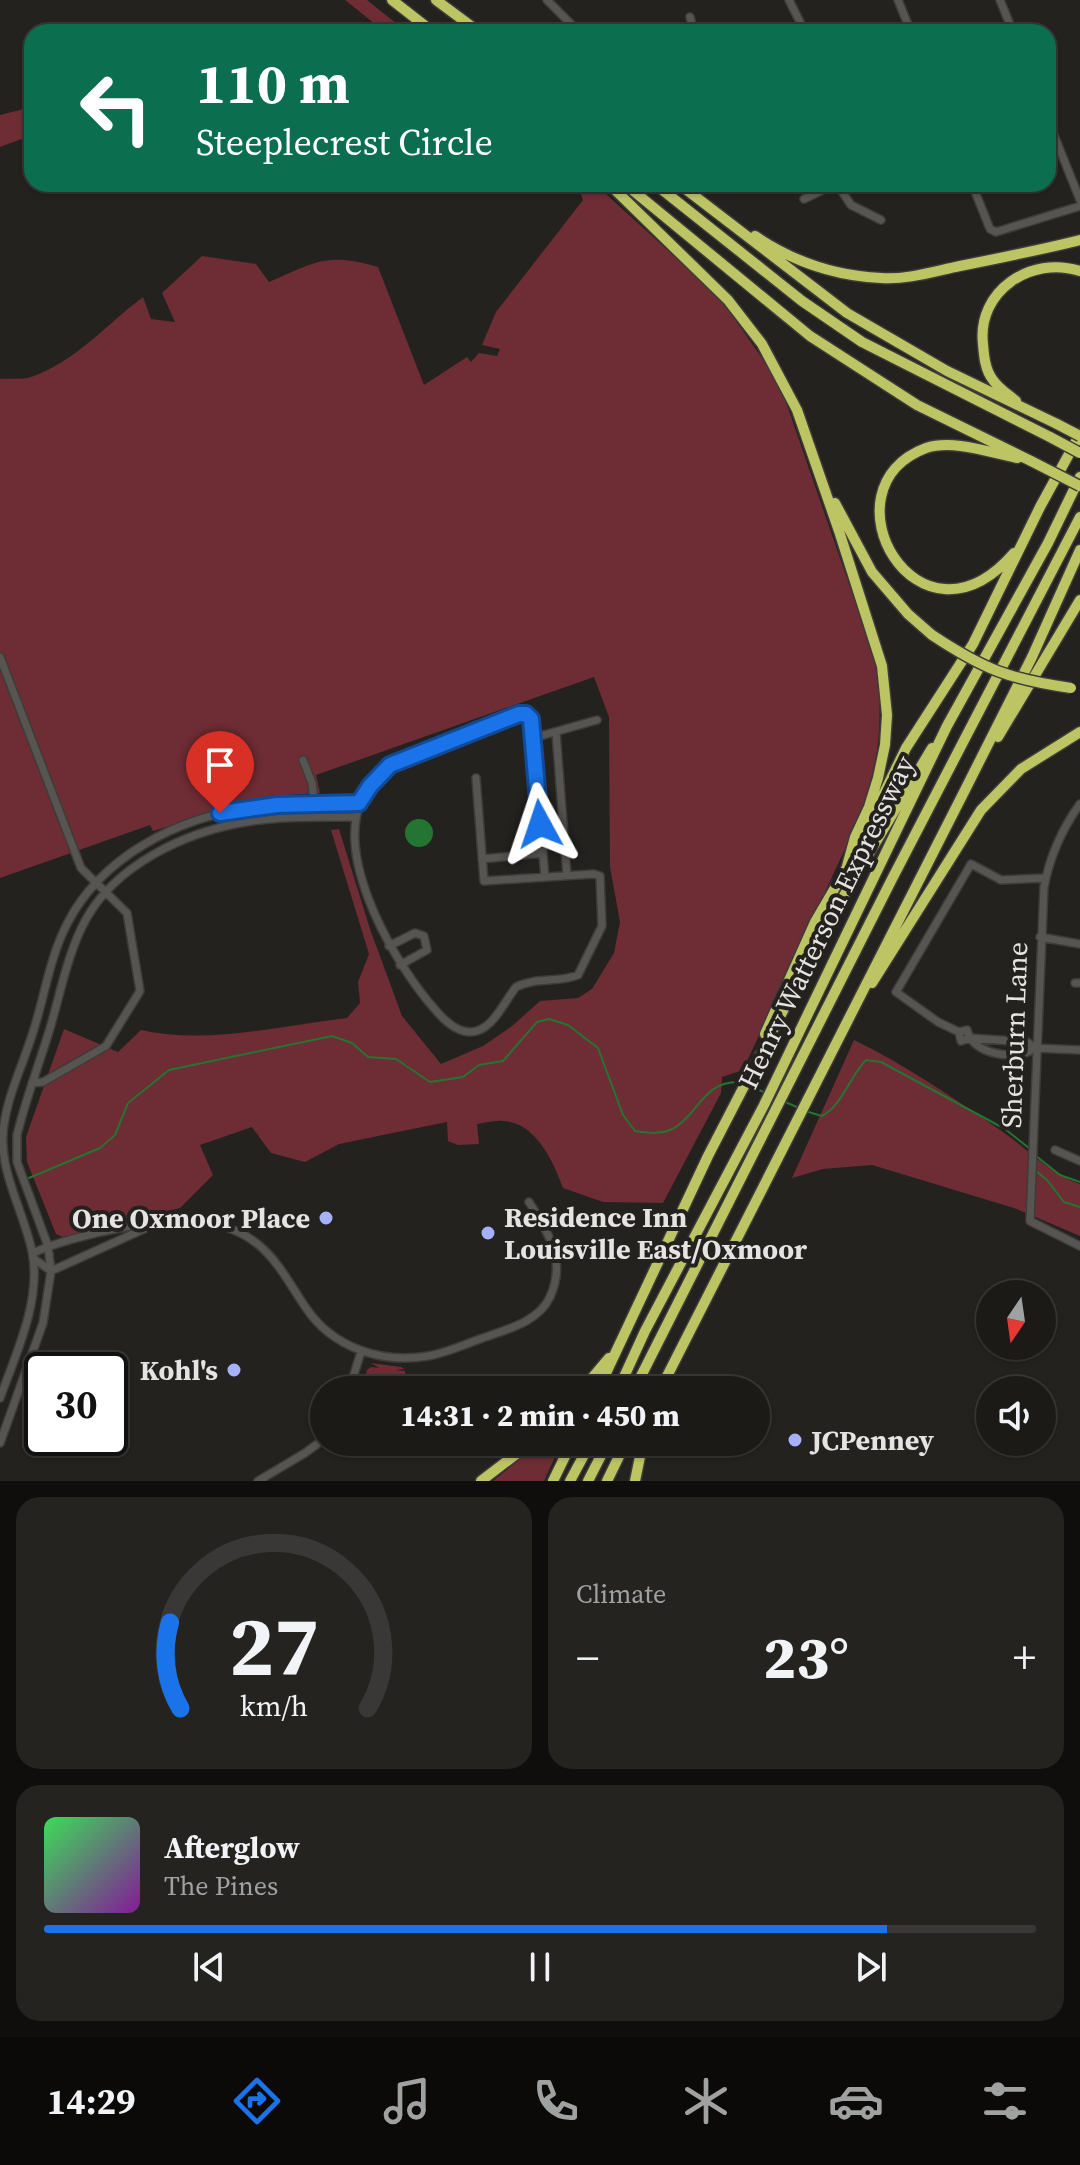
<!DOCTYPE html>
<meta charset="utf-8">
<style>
:root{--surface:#1b1a17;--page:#242320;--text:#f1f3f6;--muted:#a0a1a1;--line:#393836;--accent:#1a73e8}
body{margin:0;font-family:"Source Serif 4",serif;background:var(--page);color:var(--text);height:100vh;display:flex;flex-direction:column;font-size:30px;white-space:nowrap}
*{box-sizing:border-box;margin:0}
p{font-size:26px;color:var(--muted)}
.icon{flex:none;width:44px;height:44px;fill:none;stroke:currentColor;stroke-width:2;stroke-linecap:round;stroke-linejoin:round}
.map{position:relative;height:1481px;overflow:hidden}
.sheet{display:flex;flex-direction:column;gap:16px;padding:16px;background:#0f0e0d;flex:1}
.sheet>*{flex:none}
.banner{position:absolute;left:24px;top:24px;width:1032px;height:168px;border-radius:24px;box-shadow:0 2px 6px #0004,0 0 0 2px var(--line);background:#0b6e4f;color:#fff;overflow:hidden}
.needle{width:52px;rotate:193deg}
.controls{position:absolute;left:976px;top:1280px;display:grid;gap:16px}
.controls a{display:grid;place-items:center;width:80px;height:80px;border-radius:50%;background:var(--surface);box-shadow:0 2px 6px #0004,0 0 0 2px var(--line);font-size:40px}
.speed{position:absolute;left:24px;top:1352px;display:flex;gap:16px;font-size:40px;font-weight:700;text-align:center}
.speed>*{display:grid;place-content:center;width:104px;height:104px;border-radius:50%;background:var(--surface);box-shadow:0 2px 6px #0004,0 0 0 2px var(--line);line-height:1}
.speed .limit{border:4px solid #111;border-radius:12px;background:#fff;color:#111}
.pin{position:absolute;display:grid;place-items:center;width:68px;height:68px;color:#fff;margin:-82px -34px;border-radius:50% 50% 50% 0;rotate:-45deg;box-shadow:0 0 8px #0007}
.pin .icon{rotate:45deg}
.me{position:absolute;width:88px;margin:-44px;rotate:355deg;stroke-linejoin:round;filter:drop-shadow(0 0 6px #0008)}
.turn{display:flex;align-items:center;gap:28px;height:168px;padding:0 40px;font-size:36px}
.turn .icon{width:104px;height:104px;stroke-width:2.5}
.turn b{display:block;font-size:56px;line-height:68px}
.big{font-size:60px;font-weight:800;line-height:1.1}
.sheet .tile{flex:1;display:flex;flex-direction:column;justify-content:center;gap:12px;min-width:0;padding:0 28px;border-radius:24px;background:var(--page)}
.sheet .dial{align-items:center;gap:0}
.dial svg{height:208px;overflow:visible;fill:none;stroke:var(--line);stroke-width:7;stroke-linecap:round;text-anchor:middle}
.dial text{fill:var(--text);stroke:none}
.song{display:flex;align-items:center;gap:24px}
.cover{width:96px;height:96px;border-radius:12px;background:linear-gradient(135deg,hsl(130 70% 55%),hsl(290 70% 35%))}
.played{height:8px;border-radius:4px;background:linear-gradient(90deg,var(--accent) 85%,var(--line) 85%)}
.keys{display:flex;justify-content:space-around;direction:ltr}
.heat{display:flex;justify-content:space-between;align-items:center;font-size:44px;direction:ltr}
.sheet .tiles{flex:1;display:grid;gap:16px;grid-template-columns:1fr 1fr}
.tile:last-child{grid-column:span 2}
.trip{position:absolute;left:310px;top:1376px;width:460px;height:80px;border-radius:40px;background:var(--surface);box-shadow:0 2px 6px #0004,0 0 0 2px var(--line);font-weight:800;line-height:80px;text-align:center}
.menu{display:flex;height:128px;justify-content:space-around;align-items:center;background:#0b0a09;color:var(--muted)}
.menu .icon{width:56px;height:56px}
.menu .on{color:var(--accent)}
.menu b{font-size:36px;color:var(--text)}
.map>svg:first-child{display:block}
.green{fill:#6e2c34}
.water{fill:#237531}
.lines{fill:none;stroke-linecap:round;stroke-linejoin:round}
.stream{stroke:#237531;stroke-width:2}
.minor-casing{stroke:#3e3c39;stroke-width:10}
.highway-casing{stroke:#3e3c39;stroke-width:13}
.minor{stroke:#575551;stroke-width:7}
.highway{stroke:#bcc464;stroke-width:10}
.highway-bridge-casing{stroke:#3e3c39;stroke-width:13;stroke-linecap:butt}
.highway-bridge{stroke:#bcc464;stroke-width:10}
.route-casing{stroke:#114b97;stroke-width:20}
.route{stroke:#1a73e8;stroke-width:14}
.poi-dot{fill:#a6b1fc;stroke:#24221f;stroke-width:3}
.labels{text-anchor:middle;stroke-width:8;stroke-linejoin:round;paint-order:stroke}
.street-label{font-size:28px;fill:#e6e4e2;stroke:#24221f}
.poi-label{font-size:28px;font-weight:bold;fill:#e6e4e2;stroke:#24221f;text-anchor:start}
</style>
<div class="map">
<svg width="1080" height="1481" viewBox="0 0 1080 1481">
<rect width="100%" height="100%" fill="#24221f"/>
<path class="green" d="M345 0H367L407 32H385Z
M32 107V135L0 147V115Z
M573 184H595L719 297 779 382 875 659C884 716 880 757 862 812L743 1070 722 1077 721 1093 663 1203 603 1202 563 1188C554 1163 536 1122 503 1121 495 1120 485 1123 477 1124L479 1144 458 1145 448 1141 447 1122 339 1144 305 1162 271 1153 252 1127 200 1145 213 1175 180 1208 63 1237 56 1234 27 1162 26 1137 64 1029 118 1052 141 1030C206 1045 280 1026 347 1018L360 1003 358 982 369 954 331 830 339 829 370 929 402 1016 441 1064 483 1046 512 1026 540 1001 578 998 592 989 614 953 620 922 610 867 609 717 594 677 316 775 320 793 269 796 153 831 150 825 0 878V379C10 378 22 380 31 377 75 362 107 324 143 297L151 319 175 322 162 293 202 256 256 264 269 282C316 262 326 252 378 267L424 385 467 357 471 362 479 353 497 356 500 349 482 345 496 312 583 200 579 188Z
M854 1040C906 1065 955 1099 1003 1132 1029 1150 1050 1174 1080 1184V1236L1014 1208 872 1165 823 1169 792 1178Z
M371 1363 401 1367 404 1369 396 1370 405 1371 406 1379 403 1374H377L375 1380 371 1379 366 1390H362L367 1370 371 1367 379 1368Z
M541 1442H562L544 1481H493Z"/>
<path class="water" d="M405 833a14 14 0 1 1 28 0a14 14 0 1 1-28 0Z"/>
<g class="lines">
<path class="stream" d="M750 1086 766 1093
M783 1101 799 1108
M805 1111 822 1116C842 1106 850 1076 866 1060L881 1062 1005 1129 1029 1148
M1036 1156 1060 1175 1080 1182
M1036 1171 1047 1180 1064 1202 1080 1207
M29 1178 100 1148 115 1135 128 1103 169 1070 332 1036 352 1043 368 1057 396 1059 430 1082 463 1077 479 1065 503 1061 537 1022 549 1019 568 1025 598 1048 623 1115 635 1131C649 1133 661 1135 674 1128 699 1114 703 1080 741 1082"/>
<defs>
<path id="minor" d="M547 0 579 32
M789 0 805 32
M898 0 911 32
M1000 0 1013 32
M690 17 694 32
M1048 120 1080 200
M837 184 851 205 881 220
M972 184 990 229 996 232 1080 206
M804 199 835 184
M0 657 81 868 127 913 140 991 106 1046 43 1082 32 1083
M556 732 567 875
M533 738 597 720
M303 760 312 783 316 817
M476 778 484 881 594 874 600 876 602 926 578 975C559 983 535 977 516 987 504 1002 492 1032 470 1032 452 1032 437 1012 427 1000 389 953 328 846 368 789 373 781 381 772 389 766 399 759 416 755 428 750 458 738 489 726 519 714H526L531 719 545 877
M1080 804C1061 830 1050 856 1044 887L1030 1221 1080 1246
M482 859 543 853
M1040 937 1080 944
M389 946 415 933 424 936 427 950 400 965
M1075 983H1080
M959 1032 961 1041 970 1038 967 1030 959 1032 938 1022 896 992 971 864 1001 880 1046 878
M970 1038 1027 1042 1035 1048C1018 1060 983 1056 970 1038Z
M1035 1048 1080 1050
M1055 1150 1080 1161
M33 1253C72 1235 174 1212 216 1224 267 1237 279 1268 306 1308 333 1348 382 1364 428 1356 446 1353 463 1345 480 1339 504 1330 538 1323 550 1297 567 1260 548 1233 529 1202
M33 1258 51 1271 144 1229
M349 1390 361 1352
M0 1398C16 1354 42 1299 32 1251 24 1213 0 1173 3 1133 6 1097 24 1063 34 1029 45 994 50 957 67 924 101 857 177 818 249 808 285 802 322 803 359 803
M0 1443 43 1323 51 1271 48 1246 17 1162V1135C26 1098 40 1062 51 1025 61 990 68 953 85 921 115 865 185 832 246 822 282 816 319 817 355 817
M258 1481 305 1453 324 1439"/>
<path id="highway" d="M392 0 433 32
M436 0 479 32
M609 184 728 300 762 344 797 410 839 531 882 666 887 715 885 745 878 778 869 807 855 837 847 866
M625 184 810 336 917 405 1031 461
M655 184 802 301 862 342 1050 437
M679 184 847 313 947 371 1057 424
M755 236C792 261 836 276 881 278 907 280 935 271 960 266 1000 258 1040 250 1080 240
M1016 401C1008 394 999 389 993 380 985 370 984 356 983 344 977 291 1031 255 1080 271
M835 503 872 572 908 614 932 635
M1014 553C918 664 819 488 926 448 953 439 991 453 1017 458
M998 737 1080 600
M857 848 906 748 973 644 1040 507 1080 434
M872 983 981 810 1021 769 1080 732
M765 1034 815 922 850 862
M582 1390 609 1358
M598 1390 708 1156 833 914 932 748
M618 1390 645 1331 764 1105 947 726 1048 543 1080 477
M634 1390 892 879 1080 517
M660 1390 965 790 1032 657 1080 550
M481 1481 532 1442
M553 1481 572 1442
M570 1481 591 1442
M588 1481 608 1442
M607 1481 626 1442
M635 1481 643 1442"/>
</defs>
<use href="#minor" class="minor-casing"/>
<use href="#highway" class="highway-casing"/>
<use href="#minor" class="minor"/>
<use href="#highway" class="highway"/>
<defs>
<path id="highway-bridge" d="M1057 424 1080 436
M1050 437 1080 453
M1031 461 1080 486
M932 635C985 670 1009 679 1071 688"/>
</defs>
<use href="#highway-bridge" class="highway-bridge-casing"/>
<use href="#highway-bridge" class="highway-bridge"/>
</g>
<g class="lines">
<defs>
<path id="route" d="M220 813 277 805 359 803 370 786 390 765 519 714H526L531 719 540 824"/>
</defs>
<use href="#route" class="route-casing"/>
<use href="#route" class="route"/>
</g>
<g class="poi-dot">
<circle cx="326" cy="1218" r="8"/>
<circle cx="488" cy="1233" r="8"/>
<circle cx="234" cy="1370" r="8"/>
<circle cx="795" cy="1440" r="8"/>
</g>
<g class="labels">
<g class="street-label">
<text transform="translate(826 922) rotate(-64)" y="10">Henry Watterson Expressway</text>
<text transform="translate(1014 1035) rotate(-88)" y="10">Sherburn Lane</text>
</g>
<g class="poi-label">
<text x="504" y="1227">Residence Inn<tspan x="504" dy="32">Louisville East/Oxmoor</tspan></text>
<text x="310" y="1228" text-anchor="end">One Oxmoor Place</text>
<text x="218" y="1380" text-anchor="end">Kohl's</text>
<text x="811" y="1450">JCPenney</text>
</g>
</g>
</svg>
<div class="controls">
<a><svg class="needle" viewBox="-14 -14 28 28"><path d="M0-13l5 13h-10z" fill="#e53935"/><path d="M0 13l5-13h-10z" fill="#a0a1a1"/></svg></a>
<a><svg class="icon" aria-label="sound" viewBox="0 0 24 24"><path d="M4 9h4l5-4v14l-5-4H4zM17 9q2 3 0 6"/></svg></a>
</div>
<div class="speed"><div class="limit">30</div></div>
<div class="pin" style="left:220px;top:813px;background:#d93025"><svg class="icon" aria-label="arrive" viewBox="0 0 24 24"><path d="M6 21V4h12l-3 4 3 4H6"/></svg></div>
<svg class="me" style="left:540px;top:824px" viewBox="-20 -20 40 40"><path d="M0-17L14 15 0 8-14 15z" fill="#1a73e8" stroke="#fff" stroke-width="4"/></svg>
<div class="trip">14:31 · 2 min · 450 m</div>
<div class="banner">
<div class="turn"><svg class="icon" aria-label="left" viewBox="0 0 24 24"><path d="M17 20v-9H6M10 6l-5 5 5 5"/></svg><div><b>110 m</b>Steeplecrest Circle</div></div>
</div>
</div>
<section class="sheet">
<div class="tiles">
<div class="tile dial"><svg viewBox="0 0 100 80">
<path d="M14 69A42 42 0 1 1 86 69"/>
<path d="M14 69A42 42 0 0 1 10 36" stroke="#1a73e8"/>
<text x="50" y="56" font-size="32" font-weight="700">27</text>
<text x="50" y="72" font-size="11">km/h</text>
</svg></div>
<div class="tile"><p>Climate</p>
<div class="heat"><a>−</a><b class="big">23°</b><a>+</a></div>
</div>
<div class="tile">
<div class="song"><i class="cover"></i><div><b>Afterglow</b><p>The Pines</p></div></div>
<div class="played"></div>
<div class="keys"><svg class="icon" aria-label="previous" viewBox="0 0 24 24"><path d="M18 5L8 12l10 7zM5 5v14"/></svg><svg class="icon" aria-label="pause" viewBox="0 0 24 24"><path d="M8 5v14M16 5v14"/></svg><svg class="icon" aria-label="next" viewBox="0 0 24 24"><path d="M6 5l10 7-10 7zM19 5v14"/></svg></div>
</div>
</div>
</section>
<nav class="menu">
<b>14:29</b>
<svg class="icon on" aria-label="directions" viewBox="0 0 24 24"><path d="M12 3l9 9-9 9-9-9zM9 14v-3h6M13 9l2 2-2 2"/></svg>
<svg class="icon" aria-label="music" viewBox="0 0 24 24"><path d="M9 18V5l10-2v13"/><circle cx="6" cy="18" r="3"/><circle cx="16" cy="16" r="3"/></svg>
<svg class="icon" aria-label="phone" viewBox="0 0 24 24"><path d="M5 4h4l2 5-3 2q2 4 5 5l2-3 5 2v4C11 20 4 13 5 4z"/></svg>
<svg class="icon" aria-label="climate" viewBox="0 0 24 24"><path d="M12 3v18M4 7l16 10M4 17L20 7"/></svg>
<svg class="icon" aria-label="car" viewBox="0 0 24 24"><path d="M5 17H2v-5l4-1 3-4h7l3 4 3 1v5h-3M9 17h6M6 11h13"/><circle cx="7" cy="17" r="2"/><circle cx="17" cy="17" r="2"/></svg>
<svg class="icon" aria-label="filters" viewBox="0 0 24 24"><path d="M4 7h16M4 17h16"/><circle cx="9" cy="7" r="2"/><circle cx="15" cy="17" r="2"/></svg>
</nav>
